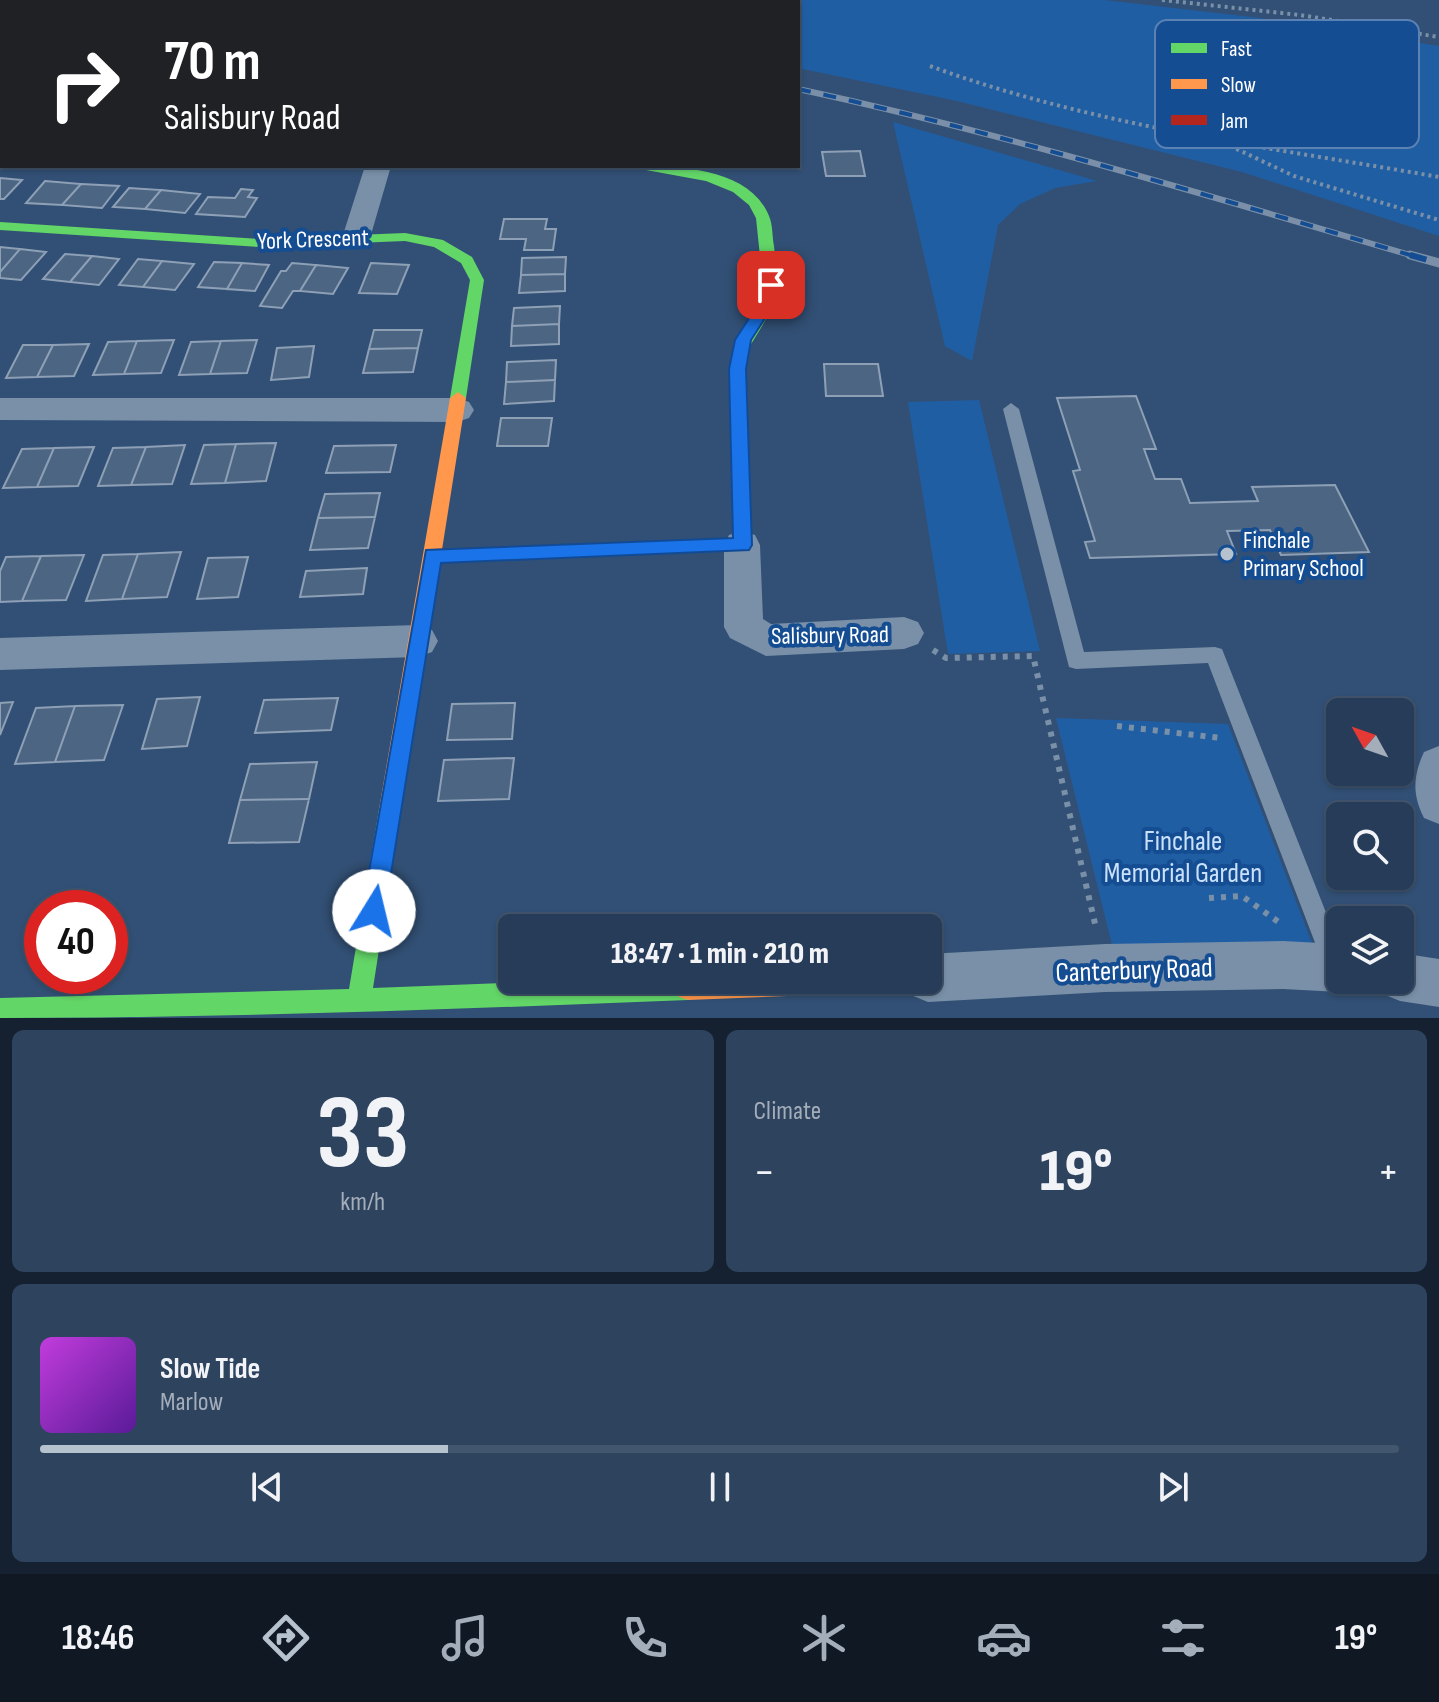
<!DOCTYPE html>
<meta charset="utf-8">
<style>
:root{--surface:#263c58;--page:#2e435e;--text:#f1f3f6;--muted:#a4adba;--line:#42566e;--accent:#b7c2cf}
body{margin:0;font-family:"Sofia Sans Condensed",sans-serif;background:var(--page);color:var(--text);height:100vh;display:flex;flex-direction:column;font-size:30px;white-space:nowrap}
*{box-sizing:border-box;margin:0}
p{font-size:26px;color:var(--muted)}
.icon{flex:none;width:44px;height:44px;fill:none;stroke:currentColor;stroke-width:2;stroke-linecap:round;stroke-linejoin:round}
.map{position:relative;height:1018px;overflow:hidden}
.details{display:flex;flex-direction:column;gap:12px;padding:12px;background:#152130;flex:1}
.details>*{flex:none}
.top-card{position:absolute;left:0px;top:0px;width:800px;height:168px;box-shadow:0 2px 6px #0004,0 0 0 2px var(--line);background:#202124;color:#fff;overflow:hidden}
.needle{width:52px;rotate:310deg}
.controls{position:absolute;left:1326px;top:698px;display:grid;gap:16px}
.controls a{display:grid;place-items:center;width:88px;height:88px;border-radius:12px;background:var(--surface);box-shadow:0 2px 6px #0004,0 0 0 2px var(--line);font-size:40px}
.speed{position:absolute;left:24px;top:890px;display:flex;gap:16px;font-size:40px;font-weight:700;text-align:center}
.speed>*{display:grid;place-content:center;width:104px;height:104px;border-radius:50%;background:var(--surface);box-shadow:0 2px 6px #0004,0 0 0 2px var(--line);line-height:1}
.speed .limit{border:12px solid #d22;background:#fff;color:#111}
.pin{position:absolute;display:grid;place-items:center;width:68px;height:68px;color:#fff;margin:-34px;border-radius:16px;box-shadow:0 4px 12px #0006}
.me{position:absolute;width:88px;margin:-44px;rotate:9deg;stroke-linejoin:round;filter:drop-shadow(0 0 6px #0008)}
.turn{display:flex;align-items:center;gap:28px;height:168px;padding:0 32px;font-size:36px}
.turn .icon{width:104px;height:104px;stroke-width:2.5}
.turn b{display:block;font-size:56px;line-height:68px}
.big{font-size:60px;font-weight:800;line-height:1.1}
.details .card{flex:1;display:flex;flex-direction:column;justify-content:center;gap:12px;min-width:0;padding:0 28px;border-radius:12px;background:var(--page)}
.details .dial{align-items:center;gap:0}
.dial b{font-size:104px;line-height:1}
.song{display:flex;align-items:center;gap:24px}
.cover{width:96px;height:96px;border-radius:12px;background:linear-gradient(135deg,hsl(290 70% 55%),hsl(270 70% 35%))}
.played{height:8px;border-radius:4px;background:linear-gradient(90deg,var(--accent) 30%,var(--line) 30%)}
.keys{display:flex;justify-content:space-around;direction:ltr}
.heat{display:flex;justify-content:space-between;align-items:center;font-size:44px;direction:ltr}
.details .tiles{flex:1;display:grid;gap:12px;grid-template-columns:1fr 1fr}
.card:last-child{grid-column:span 2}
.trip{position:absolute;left:498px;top:914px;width:444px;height:80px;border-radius:12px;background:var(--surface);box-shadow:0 2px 6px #0004,0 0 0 2px var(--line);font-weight:800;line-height:80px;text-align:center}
.tab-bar{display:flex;height:128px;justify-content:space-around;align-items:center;background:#0f1823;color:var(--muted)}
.tab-bar .icon{width:56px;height:56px}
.tab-bar .current{color:var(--accent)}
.tab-bar b{font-size:36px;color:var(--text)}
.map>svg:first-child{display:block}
.green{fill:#205ea4}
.building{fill:#4c6583;stroke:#8ea0b6;stroke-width:2}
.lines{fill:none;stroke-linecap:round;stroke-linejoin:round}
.path-far1{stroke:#7990a8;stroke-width:4;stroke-dasharray:3 4;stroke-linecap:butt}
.path{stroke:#7990a8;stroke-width:6;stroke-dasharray:5 7;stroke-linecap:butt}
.lane{fill:#7990a8;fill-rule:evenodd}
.street{fill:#7990a8;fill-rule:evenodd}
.fast{fill:#63d668;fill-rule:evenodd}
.slow{fill:#ff974d;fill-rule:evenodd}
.jam{fill:#b3261e;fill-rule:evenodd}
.rail-far1-casing{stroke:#7b90a8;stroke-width:6}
.rail-casing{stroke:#7b90a8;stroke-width:9}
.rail-far1{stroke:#154d92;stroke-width:4;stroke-dasharray:13;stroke-linecap:butt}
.rail{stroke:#154d92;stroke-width:6;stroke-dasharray:17;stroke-linecap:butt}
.route{fill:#1a73e8;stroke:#114b97;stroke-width:2}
.poi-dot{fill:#b7c2cf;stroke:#154d92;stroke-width:3}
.labels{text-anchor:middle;stroke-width:8;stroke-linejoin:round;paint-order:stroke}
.street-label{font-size:24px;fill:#fff;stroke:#154d92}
.poi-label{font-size:24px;fill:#fff;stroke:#154d92;text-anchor:start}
.near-park-label{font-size:28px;fill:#cae1fc;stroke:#154d92}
.near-street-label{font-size:28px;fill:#fff;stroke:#154d92}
.key{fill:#154d92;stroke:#5b82b3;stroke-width:2}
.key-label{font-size:22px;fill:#fff}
</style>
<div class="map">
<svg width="1439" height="1018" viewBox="0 0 1439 1018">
<rect width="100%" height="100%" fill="#325075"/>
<path class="green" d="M469 0H1105L1260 18 1439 46V236L1242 172 957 101 798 68V2H467Z
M893 122 1097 181 1055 188 1020 204 998 225 972 361 945 346Z
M979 400 1040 651 948 654 908 402Z
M1056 718 1228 724 1312 943 1113 949Z"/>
<path class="building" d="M860 151 865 176H826L822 152Z
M0 178 22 180 4 199H0Z
M45 181 81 184 62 205 26 203Z
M81 184 119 186 102 208 62 205Z
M129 188 161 190 145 209 113 207Z
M241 189 253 190 248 197 257 198 245 217 196 214 208 197 235 198Z
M161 190 200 194 185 213 145 209Z
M504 219H547L545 229H556L553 250H524L526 239H500Z
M0 247 20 249 0 272Z
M20 249 46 252 21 280 0 278V272Z
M65 254 92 256 70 282 43 279Z
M92 256 119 259 99 285 70 282Z
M566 257 565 274 521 275 522 258Z
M138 259 162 261 143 287 119 285Z
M162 261 194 264 175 290 143 287Z
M214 262 242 263 227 289 198 287Z
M242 263 269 265 255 291 227 289Z
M292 263 316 265 300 291H293L282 308 260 306 281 271H286Z
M371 263 409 265 397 294 359 293Z
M316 265 348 268 333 294 300 291Z
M565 274V291L519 293 521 275Z
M560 306 559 324 512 326 514 308Z
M559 324V344L511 346 512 326Z
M374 330H422L418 348 369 349Z
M174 340 161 373 124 374 137 341Z
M257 340 247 373 210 374 221 341Z
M137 341 124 374 93 375 108 342Z
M221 341 210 374 179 375 191 342Z
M89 344 74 376 37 377 53 345Z
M23 345H53L37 377 6 378Z
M314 346 309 377 271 380 277 348Z
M418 348 413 372 363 373 369 349Z
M556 360 555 380 506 382 507 362Z
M824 364H878L883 396H826Z
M555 380 554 401 504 404 506 382Z
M1136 396 1156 449H1144L1155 479H1181L1190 503 1258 501 1252 487 1335 485 1369 552 1281 555 1270 530 1227 531 1236 554 1090 558 1085 542 1095 541 1073 471 1080 470 1057 398Z
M501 418H552L548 446H497Z
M276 443 266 481 225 483 236 444Z
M236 444 225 483 191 484 204 445Z
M185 445 172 484 131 485 146 447Z
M396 445 390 472 326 473 334 446Z
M94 447 78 486 37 487 54 448Z
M146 447 131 485 98 486 113 448Z
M54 448 37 487 3 488 22 449Z
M380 493 375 517 318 518 325 494Z
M375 517 368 548 310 550 318 518Z
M181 552 167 597 122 599 138 554Z
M138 554 122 599 86 601 103 555Z
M84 555 66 600 22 601 41 556Z
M41 556 22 601 0 602V571L6 557Z
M248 557 238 597 197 599 208 558Z
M367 568 363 594 300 597 306 571Z
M200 697 187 746 142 749 157 699Z
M338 698 331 730 255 733 264 700Z
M13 702 0 735V703Z
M515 703 512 739 447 740 452 704Z
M123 705 104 760 55 762 75 706Z
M75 706 55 762 15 764 36 708Z
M514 758 509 799 438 801 444 760Z
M317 762 309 799 240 800 250 764Z
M309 799 299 842 229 843 240 800Z"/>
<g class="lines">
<path class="path-far1" d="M1162 0 1300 15 1439 37
M930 66C1093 126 1268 147 1439 177
M1211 137 1294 176 1439 220"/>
<path class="path" d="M933 650 946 658 1033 656 1096 928
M1117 726 1221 738
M1209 898 1242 896 1280 923"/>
<path class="lane" d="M1011 403 1019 409 1084 652 1215 647 1222 649 1340 948V976L1335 978 1327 974 1208 663 1076 669 1069 667 1003 409Z"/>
<path class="street" d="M365 166H391L370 238 366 244 356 247 346 244 342 238Z
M0 398H457L469 402 474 410 469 418 457 422 0 420Z
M742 531 755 535 760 545 763 619 771 624 904 617 918 622 924 633 918 644 904 649 766 656 730 638 724 627V545L729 535Z
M418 625 432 630 438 641 432 652 418 657 0 670V638Z
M1439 746V824L1424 818C1412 794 1413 776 1424 752Z
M1283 941 1340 944V980H1359L1357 985 1340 992 1283 989 1105 992 928 1002 911 995 905 980H928V954L1105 944Z
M1400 953 1439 959V1007L1400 1001 1383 994 1377 980H1400Z"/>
<path class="fast" d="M639 166C682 166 750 169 769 216 773 225 772 237 774 246 775 258 778 271 778 283 778 305 759 330 748 349L742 350 734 345 755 309 763 285 756 218 749 205 733 192 706 181 646 170Z
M0 222 258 239 405 233 443 240 472 257 484 280 466 398 458 404 450 398 470 280 461 263 434 247 405 241 258 247 0 230Z
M390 799 398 802 401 809 373 988 582 980H697L700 988 697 997 688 1000C459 1009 230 1018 0 1018V998L349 989 379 809 382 802Z"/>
<path class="slow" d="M458 392 466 398 401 809 398 816 390 819 382 816 379 809 450 398Z
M679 980H899L896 989 887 992 688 1000 679 997 676 988Z"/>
<path class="jam" d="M742 340 750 345 745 369 751 545 749 550 433 563 426 561 424 556 426 551 433 549 733 538 729 369 734 345Z"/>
<defs>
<path id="rail-far1" d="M203 0 224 2
M282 0 303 2
M798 89C1007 134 1212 197 1417 257"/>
<path id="rail" d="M1410 255 1439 263"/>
</defs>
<use href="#rail-far1" class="rail-far1-casing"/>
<use href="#rail" class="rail-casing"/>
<use href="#rail-far1" class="rail-far1"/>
<use href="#rail" class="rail"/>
</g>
<path class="route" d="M771 280 778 285 771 309 751 340 746 369 752 545 749 550 441 563 385 911 382 919 374 923 365 919 362 911 426 550 733 538 729 369 735 340 755 309 763 285Z"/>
<circle class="poi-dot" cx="1227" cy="554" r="8"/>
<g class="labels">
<g class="street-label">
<text transform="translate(313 239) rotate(-2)" y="8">York Crescent</text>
<text transform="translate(830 635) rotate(-1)" y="8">Salisbury Road</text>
</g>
<g class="poi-label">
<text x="1243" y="548">Finchale<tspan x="1243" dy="28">Primary School</tspan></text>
</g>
<g class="near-park-label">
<text x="1183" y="850">Finchale<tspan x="1183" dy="32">Memorial Garden</tspan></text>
</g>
<g class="near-street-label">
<text transform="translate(1134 969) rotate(-2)" y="10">Canterbury Road</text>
</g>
</g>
<rect x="1155" y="20" width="264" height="128" rx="12" class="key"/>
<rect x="1171" y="43" width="36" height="10" fill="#63d668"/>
<rect x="1171" y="79" width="36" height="10" fill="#ff974d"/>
<rect x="1171" y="115" width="36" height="10" fill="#b3261e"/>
<g class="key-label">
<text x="1221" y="56">Fast</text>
<text x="1221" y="92">Slow</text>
<text x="1221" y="128">Jam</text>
</g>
</svg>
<div class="controls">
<a><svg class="needle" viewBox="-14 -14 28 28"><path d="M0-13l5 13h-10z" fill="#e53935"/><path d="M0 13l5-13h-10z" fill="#a4adba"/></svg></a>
<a><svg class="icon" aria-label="search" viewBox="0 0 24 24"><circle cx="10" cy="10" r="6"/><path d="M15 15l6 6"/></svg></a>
<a><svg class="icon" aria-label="layers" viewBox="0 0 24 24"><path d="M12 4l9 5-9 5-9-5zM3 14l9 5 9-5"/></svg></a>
</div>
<div class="speed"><div class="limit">40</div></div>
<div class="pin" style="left:771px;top:285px;background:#d93025"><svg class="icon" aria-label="arrive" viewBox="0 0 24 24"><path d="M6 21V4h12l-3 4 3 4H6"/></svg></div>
<svg class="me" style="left:374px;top:911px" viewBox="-20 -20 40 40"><circle r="19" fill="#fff"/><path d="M0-13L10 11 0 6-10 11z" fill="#1a73e8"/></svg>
<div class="trip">18:47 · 1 min · 210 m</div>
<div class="top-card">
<div class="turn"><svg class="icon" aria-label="right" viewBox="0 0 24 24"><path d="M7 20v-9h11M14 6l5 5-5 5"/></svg><div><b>70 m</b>Salisbury Road</div></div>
</div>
</div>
<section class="details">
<div class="tiles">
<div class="card dial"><b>33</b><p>km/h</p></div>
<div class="card"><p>Climate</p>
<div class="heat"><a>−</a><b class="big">19°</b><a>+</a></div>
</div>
<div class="card">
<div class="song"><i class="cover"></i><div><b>Slow Tide</b><p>Marlow</p></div></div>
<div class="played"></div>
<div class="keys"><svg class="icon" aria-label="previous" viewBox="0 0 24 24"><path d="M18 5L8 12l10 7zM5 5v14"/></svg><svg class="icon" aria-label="pause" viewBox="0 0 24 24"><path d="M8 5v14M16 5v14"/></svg><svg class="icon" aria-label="next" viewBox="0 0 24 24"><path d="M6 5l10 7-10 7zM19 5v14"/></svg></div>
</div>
</div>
</section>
<nav class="tab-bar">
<b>18:46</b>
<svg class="icon current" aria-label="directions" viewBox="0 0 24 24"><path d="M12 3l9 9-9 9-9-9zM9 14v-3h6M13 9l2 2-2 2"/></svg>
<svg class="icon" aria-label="music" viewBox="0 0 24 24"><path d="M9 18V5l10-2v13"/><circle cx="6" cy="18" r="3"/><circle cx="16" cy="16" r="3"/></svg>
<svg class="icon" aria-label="phone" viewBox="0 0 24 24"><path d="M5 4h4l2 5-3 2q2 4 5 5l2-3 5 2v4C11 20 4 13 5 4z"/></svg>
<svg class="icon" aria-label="climate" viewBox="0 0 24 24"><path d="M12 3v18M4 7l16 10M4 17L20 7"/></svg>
<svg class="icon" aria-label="car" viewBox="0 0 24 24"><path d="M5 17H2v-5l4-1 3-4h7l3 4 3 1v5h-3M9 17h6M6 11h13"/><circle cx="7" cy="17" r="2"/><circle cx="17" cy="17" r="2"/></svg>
<svg class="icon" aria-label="filters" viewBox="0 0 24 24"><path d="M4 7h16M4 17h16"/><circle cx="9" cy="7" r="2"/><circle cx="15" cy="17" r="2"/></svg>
<b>19°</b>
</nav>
